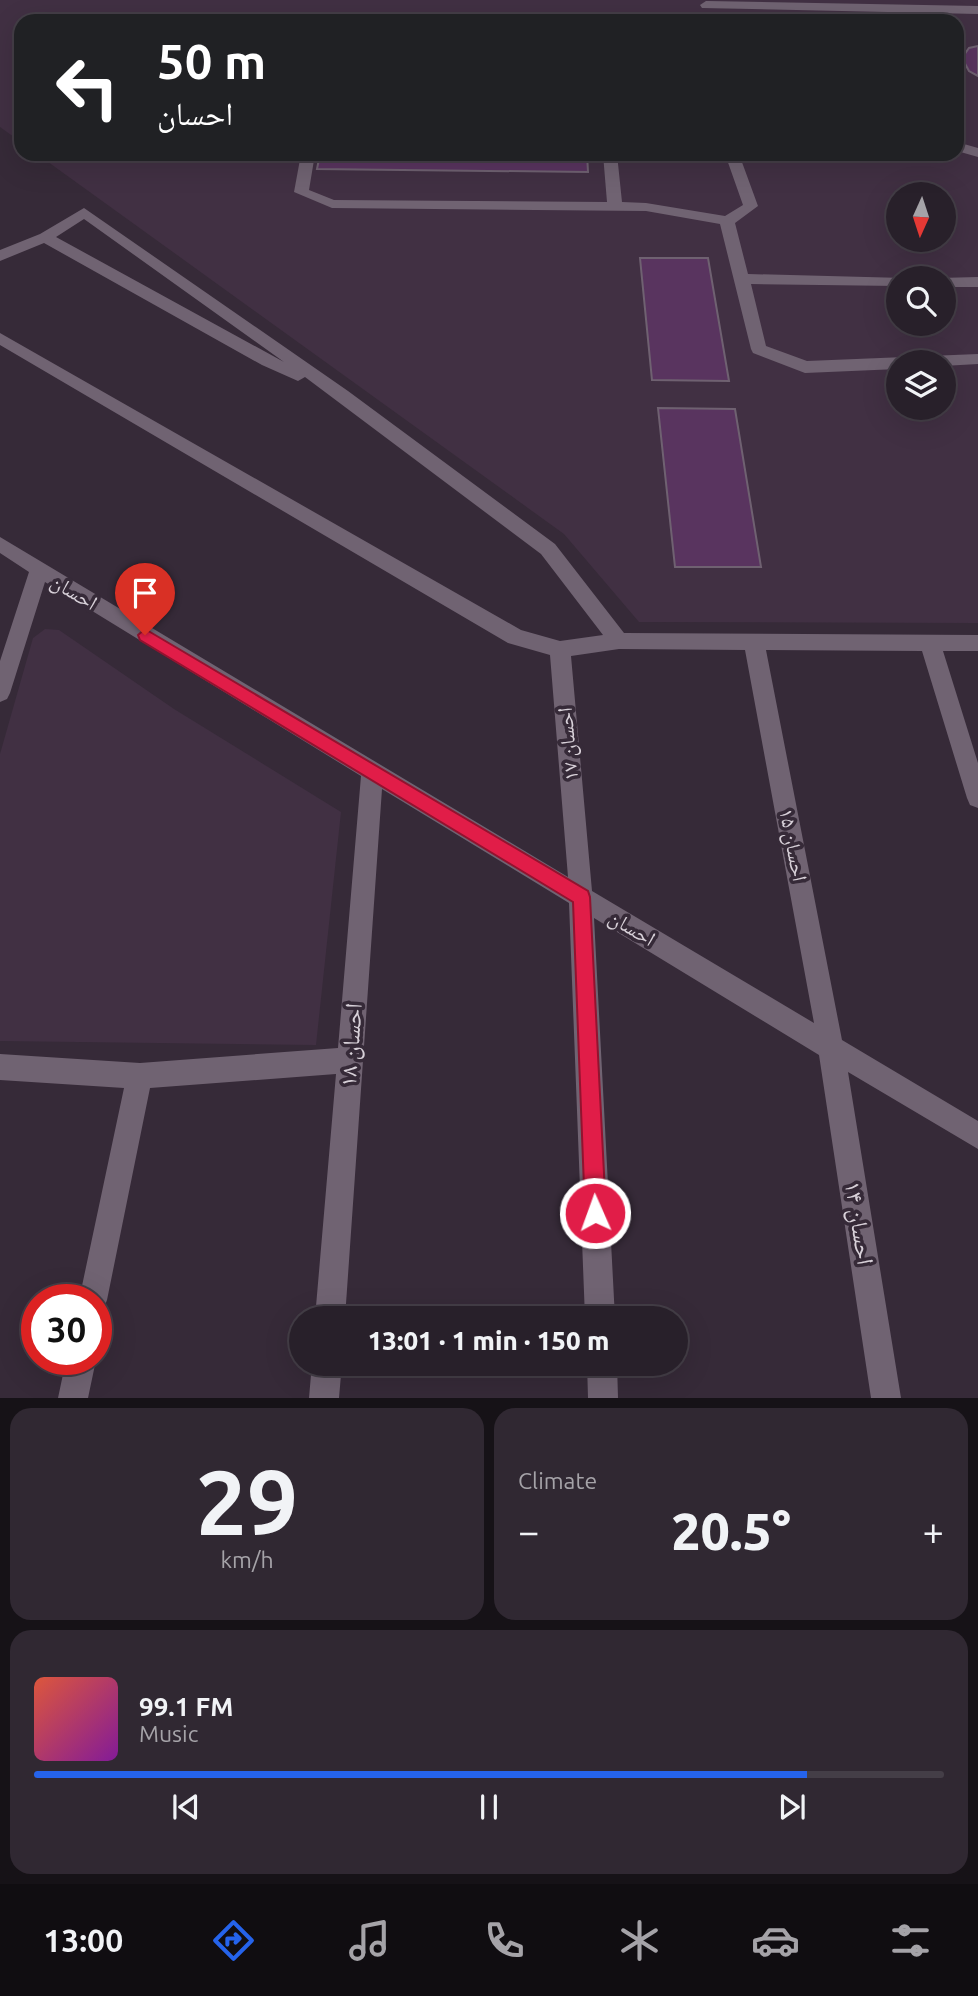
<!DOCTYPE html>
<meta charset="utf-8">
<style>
:root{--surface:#28202a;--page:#302832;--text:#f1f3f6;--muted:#a5a3a8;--line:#443e47;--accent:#2563eb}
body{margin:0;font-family:Ubuntu,"Noto Naskh Arabic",sans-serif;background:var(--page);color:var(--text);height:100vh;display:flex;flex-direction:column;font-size:26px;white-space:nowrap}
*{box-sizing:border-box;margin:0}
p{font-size:23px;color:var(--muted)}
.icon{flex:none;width:38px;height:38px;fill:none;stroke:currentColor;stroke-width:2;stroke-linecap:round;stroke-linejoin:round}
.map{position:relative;height:1398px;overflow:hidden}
.side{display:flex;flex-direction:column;gap:10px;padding:10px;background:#161217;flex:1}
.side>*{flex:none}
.banner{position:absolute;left:14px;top:14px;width:950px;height:147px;border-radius:21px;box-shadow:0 7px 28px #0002,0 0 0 2px var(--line);background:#202124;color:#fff;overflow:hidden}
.needle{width:46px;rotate:183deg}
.controls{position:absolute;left:886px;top:182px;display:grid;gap:14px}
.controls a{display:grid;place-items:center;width:70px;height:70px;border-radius:50%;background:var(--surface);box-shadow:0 7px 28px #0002,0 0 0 2px var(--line);font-size:35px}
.speed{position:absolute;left:21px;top:1284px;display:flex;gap:14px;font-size:35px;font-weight:700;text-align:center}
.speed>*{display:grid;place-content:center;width:91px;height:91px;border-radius:50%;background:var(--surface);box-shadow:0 7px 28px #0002,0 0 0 2px var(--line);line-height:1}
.speed .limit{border:10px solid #d22;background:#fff;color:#111}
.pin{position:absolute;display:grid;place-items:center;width:60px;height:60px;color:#fff;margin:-72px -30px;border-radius:50% 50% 50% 0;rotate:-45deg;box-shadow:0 0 7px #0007}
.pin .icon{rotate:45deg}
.me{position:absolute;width:77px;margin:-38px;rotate:358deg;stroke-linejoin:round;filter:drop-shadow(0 0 5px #0008)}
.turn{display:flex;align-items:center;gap:24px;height:147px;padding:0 28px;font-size:32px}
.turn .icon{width:91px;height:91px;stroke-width:2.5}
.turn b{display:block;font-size:49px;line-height:60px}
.big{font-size:52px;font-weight:800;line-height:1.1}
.side .widget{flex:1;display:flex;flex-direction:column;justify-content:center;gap:10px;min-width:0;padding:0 24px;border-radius:21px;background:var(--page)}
.side .dial{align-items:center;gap:0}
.dial b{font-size:91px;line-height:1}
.song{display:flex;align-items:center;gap:21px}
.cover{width:84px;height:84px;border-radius:10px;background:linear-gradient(135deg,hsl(10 70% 55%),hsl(290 70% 35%))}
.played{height:7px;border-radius:4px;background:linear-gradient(90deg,var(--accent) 85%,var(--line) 85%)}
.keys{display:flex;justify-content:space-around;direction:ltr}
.heat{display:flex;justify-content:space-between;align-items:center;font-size:38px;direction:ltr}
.side .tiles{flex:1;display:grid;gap:10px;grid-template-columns:1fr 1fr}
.widget:last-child{grid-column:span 2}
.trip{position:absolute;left:289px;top:1306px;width:399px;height:70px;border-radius:35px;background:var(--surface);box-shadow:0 7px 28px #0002,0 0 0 2px var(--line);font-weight:800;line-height:70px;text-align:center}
.tabs{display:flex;height:112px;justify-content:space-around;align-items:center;background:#100d11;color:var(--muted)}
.tabs .icon{width:49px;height:49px}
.tabs .selected{color:var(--accent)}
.tabs b{font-size:32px;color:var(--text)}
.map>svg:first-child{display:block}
.built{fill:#413043;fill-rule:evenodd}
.building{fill:#59345f;stroke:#6f6171;stroke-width:2}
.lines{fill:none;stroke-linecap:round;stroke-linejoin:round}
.minor{fill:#706372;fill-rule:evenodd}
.route{fill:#e11d48;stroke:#92132f;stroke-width:2}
.labels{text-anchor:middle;stroke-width:7;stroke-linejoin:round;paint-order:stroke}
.street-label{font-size:21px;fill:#d8d1d9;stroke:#362a38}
.near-street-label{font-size:24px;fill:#d8d1d9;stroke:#362a38}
</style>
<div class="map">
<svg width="978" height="1398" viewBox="0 0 978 1398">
<rect width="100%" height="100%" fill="#362a38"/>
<path class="built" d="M0 0H978V623L639 622 564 534 37 154H957V21H21V142L0 127ZM898 194H943V240H898ZM898 278H943V324H898ZM898 362H943V408H898Z
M45 629 59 630 174 709 341 812 316 1045 0 1041V754L33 638Z"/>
<path class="building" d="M978 46V76L969 71 962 58 969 48Z
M320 154H587L588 172 317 169Z
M640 258H708L729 381 652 380Z
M658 408 735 409 761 567H675Z"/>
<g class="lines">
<path class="minor" d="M706 1 978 6V14L702 8 700 5Z
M957 142 978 148V157L957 151Z
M301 154H315L309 190 334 200 607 202 603 154H617L622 202 646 203 725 216 743 205 725 154H739L758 206 735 223 748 274 904 278H898V286L751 284 766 346 807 361 978 354V364L943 366V362H898V369L805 373 753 353 751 349 720 224 646 211 332 208 294 192Z
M84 208 348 391 555 544 624 633 978 635V651H943L978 763V808L970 805 967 798 922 651 766 650 842 1040 978 1121V1149L848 1072 901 1398H871L819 1055 594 918 615 1318H585L569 903 382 789 345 1318H315L336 1074 150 1088 107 1300 103 1310 96 1313V1300H79L124 1088 0 1080V1054L140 1063 338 1048 361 776 45 582 10 693 7 699 0 702V661L29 572 0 553V537L568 877 550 655 508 643 0 345V333L521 630 560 641 603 635 541 554 305 377 298 381 262 365 44 243 0 261V250L40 234ZM84 219 284 362 56 237ZM619 649 745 650 814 1023 592 891 571 656Z
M978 277V287H943V278H939Z
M66 1360H96L88 1398H58Z
M312 1363H342L339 1398H309Z
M587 1363H617L618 1398H588Z"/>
</g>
<path class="route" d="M145 629 588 891 590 897 606 1213 603 1220 595 1223 588 1220 585 1213 573 902 140 640 138 635Z"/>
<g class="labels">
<g class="street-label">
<text transform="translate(74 592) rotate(31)" y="7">احسان</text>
<text transform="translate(568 744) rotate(-95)" y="7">احسان ۱۷</text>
<text transform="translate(793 845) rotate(79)" y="7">احسان ۱۵</text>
<text transform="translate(632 928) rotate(31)" y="7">احسان</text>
</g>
<g class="near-street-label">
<text transform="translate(351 1045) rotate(-86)" y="8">احسان ۱۸</text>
<text transform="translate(859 1223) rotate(81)" y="8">احسان ۱۴</text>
</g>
</g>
</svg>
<div class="controls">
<a><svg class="needle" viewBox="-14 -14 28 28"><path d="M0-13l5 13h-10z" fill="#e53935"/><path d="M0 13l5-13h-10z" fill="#a5a3a8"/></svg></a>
<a><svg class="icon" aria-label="search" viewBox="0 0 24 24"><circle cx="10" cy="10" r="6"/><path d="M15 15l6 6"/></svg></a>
<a><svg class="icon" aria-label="layers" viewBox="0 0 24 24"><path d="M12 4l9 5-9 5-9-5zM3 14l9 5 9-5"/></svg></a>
</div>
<div class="speed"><div class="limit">30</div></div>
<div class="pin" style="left:145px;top:635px;background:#d93025"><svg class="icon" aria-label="arrive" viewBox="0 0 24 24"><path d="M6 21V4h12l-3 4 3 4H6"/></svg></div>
<svg class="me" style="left:595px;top:1213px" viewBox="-20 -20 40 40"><circle r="17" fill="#e11d48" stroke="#fff" stroke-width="3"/><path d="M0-11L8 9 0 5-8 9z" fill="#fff"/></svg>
<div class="trip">13:01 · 1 min · 150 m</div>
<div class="banner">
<div class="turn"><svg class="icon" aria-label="left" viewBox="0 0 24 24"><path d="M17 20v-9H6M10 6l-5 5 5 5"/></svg><div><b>50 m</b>احسان</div></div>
</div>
</div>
<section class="side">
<div class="tiles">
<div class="widget dial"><b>29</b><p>km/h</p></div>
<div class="widget"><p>Climate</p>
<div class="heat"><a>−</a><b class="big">20.5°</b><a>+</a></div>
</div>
<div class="widget">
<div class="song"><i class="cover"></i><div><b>99.1 FM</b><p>Music</p></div></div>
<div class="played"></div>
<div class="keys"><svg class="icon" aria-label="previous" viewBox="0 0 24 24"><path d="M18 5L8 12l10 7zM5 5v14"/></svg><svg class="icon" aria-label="pause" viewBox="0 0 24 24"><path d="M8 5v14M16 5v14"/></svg><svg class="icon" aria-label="next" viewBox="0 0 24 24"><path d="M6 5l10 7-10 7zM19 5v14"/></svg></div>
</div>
</div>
</section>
<nav class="tabs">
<b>13:00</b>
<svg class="icon selected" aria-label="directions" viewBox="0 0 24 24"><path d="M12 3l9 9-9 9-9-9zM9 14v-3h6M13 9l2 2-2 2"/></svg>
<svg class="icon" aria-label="music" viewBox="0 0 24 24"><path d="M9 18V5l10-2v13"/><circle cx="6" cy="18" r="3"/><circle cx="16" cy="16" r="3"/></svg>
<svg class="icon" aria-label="phone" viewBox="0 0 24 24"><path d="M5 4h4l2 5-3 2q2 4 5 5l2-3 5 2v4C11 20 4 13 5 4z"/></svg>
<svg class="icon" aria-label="climate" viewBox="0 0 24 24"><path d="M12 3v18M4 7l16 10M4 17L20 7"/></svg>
<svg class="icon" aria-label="car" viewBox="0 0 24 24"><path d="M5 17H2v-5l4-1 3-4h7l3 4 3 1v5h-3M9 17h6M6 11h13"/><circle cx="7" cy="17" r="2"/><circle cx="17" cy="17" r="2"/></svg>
<svg class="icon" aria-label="filters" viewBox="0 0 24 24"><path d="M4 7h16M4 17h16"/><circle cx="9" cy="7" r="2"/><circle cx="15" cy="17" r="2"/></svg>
</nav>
